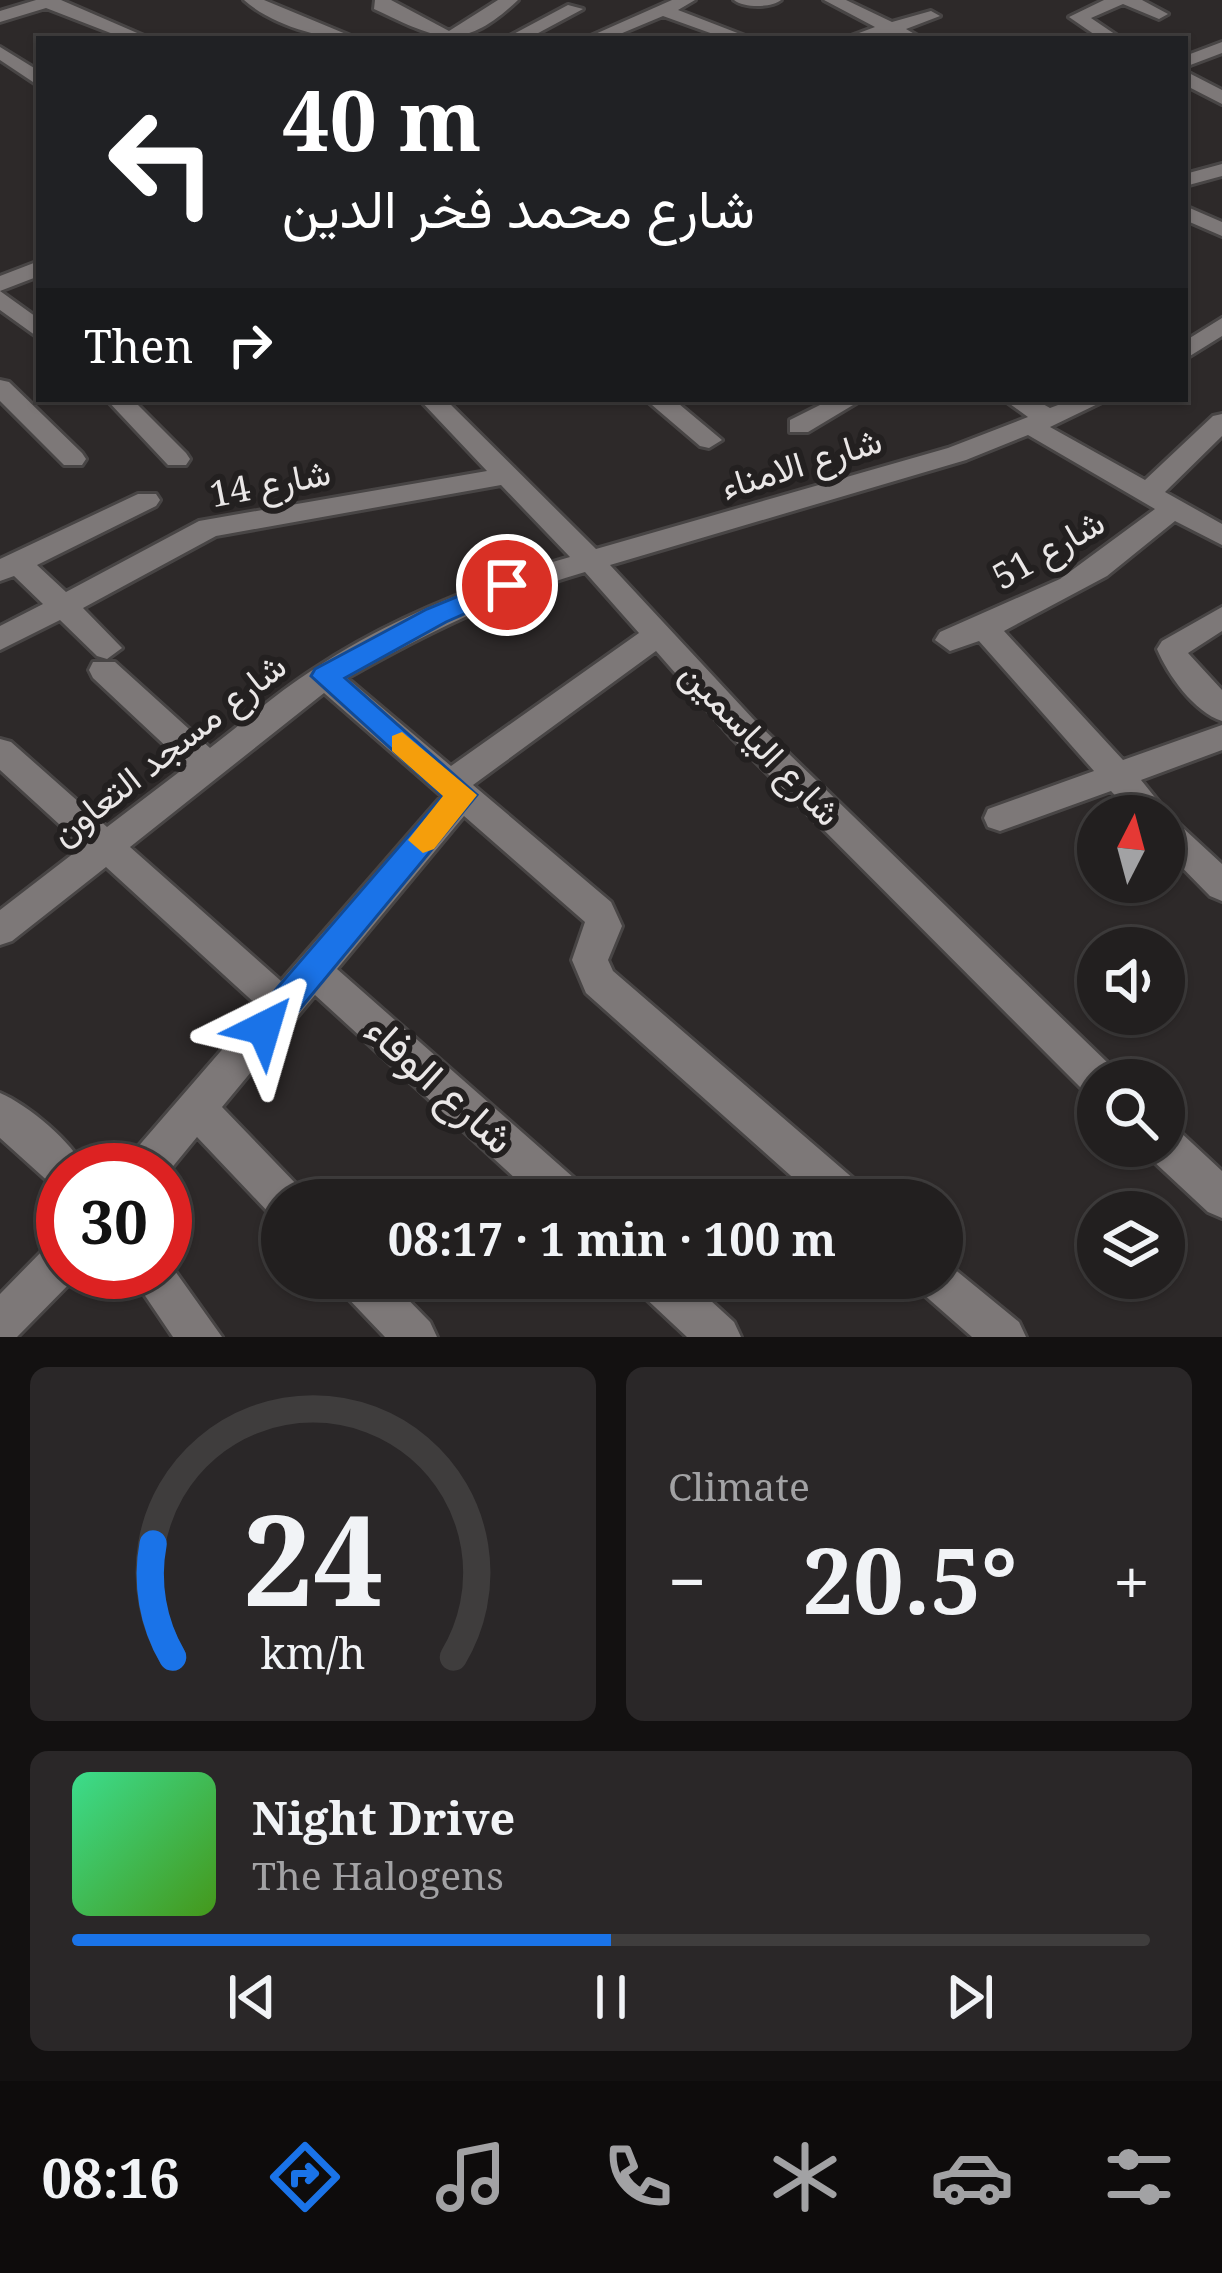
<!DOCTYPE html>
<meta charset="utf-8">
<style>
:root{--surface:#221f1f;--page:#2a2728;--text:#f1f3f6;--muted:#a2a2a4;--line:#3f3d3d;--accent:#1a73e8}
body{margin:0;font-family:"Noto Serif",Vazirmatn,serif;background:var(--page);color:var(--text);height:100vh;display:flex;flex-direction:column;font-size:45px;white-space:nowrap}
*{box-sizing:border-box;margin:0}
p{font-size:39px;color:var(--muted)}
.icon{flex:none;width:66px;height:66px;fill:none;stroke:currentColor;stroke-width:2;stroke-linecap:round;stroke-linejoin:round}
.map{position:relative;height:1337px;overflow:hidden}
.details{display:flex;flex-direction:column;gap:30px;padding:30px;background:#131111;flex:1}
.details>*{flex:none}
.banner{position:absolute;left:36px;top:36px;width:1152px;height:366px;border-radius:0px;box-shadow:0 3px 9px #0004,0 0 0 3px var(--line);background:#202124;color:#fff;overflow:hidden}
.needle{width:78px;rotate:6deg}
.tools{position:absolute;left:1077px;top:795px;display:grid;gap:24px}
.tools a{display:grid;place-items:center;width:108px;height:108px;border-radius:50%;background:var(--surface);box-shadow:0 3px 9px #0004,0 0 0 3px var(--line);font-size:60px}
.speed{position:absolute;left:36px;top:1143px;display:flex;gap:24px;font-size:60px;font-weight:700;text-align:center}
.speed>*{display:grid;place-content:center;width:156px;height:156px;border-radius:50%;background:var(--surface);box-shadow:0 3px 9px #0004,0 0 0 3px var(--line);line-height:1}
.speed .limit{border:18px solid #d22;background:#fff;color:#111}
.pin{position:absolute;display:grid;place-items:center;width:102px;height:102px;color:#fff;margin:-51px;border:6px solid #fff;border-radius:50%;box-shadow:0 3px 12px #0007}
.me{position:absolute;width:132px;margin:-66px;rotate:40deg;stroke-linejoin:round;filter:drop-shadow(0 0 9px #0008)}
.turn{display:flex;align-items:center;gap:42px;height:252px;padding:0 48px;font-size:54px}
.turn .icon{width:156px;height:156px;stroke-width:2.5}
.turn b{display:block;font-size:84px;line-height:102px}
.then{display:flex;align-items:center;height:114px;padding:0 48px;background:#0003;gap:24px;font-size:45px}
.big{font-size:90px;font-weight:700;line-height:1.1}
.details .card{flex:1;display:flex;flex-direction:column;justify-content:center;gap:18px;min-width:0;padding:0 42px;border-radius:18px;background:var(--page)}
.details .dial{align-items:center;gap:0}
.dial svg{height:312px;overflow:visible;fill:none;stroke:var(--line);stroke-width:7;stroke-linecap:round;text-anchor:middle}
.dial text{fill:var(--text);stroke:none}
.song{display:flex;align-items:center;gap:36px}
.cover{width:144px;height:144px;border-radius:18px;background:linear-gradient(135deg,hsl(150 70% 55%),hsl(100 70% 35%))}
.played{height:12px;border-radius:6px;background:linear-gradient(90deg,var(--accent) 50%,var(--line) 50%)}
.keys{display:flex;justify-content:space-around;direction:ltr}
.heat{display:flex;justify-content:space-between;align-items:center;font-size:66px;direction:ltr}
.details .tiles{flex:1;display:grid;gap:30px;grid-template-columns:1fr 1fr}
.card:last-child{grid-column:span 2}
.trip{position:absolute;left:261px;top:1179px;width:702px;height:120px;border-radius:60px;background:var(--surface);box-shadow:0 3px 9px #0004,0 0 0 3px var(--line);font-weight:700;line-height:120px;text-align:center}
.tab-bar{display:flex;height:192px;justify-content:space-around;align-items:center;background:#0e0c0c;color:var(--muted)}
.tab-bar .icon{width:84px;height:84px}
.tab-bar .selected{color:var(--accent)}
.tab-bar b{font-size:54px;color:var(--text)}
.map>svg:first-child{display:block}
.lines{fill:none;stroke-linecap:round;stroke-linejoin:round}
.minor-casing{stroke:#484545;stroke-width:6}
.minor{fill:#7d7878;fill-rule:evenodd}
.route{fill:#1a73e8;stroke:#114b97;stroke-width:3}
.slow{fill:#f59e0b}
.labels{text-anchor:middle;stroke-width:12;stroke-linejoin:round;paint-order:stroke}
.street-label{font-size:36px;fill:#eae7e7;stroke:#232020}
.near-street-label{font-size:42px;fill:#eae7e7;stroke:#232020}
</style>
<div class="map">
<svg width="1222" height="1337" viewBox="0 0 1222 1337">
<rect width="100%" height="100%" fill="#2d2929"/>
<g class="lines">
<defs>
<path id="minor" d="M36 0H61L151 39H126L46 8 0 22V11Z
M244 0H264L358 39C321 39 272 25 244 0Z
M375 0H391L449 31 498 0H518C461 54 438 39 374 9Z
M672 0H695L678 10 753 39H727L663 16 608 39H584Z
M734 0H781C771 8 744 8 734 0Z
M824 0H846L892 22 931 11 940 16 906 29 923 39 889 34 843 39 875 27Z
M1104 0H1142L1168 14 1159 19 1123 4 1091 18 1122 39H1101L1069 17Z
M568 5 583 9 527 39H504Z
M1222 42V53L1185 67V56Z
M0 47 39 71V86L0 60Z
M1185 71 1222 90V104L1185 85Z
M1222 164V176L1185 186V174Z
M1185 206 1222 222V236L1185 220Z
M39 261V276L0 291V276Z
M0 291 39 319V338L0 310Z
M1222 318V336L1185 359V341Z
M0 380 9 382 82 453 86 459 82 465H64L0 401Z
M106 399H132L186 453 190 459 186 465H168Z
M419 399H445L596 549 948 448 1028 417 1003 399H1034L1050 408 1074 399H1108L1050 427 1145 480 1213 416 1222 414V436L1165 492 1222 524V545L1175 521 1107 576 1004 631 1123 760 1222 725V750L1141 780 1170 816 1222 864V901L1210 896 1164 849V816H1134L1111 791 1000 831 988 827 984 818 988 809 1094 771 979 641 950 651 935 640 940 632 1060 579 1155 509 1028 435 966 460 610 565 755 721 1112 1067 1118 1080H1098V1098L1086 1093 733 739 656 651 473 785 611 902 622 926 608 960 613 971 862 1186 868 1200H818L586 993 572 960 585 922 464 816 337 969 583 1186 589 1200H539L315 995 222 1107 298 1186 304 1200H282V1219L270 1214 197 1137 165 1176V1170H124L130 1156 259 1007 106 867 12 941 0 945V910L83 846 0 770V739L11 742 107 827 187 766 93 678 89 670 93 662H115L210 748C244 722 278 692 314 669 392 617 481 583 570 557L501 485 216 536 83 608 122 648 107 659 97 656 60 620 0 650V626L43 604 14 576 0 581V559L138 494H156L160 500 156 506 37 565 66 592 199 521 487 471ZM585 572 639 633 451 766 347 678C425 634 499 597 585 572ZM324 693 442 796 281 981 130 847Z
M645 399H673L722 440 709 448 700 446Z
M832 399H863L808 432H790V420Z
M1222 607V631L1188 653 1222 690V721C1194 712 1168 675 1157 649L1162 641Z
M0 1093C28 1105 73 1142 85 1170H63V1189L51 1184 0 1138Z
M1164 1125 1178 1130 1222 1171V1218L1208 1212 1150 1158 1145 1146H1164Z
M63 1239V1272L78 1275 17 1337H0V1294L48 1245Z
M165 1257 222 1337H173L129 1272H165Z
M942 1259 1019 1322 1026 1337H972L922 1293 916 1278H942Z
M337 1278H387L430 1322 437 1337H385L343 1293Z
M634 1278H686L734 1322 741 1337H687L640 1293Z"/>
</defs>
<use href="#minor" class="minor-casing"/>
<use href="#minor" class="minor"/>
</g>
<path class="route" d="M507 576 520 585 516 591 446 622 345 678 477 795 276 1038 264 1043 252 1038 247 1028 252 1017 443 796 311 676 315 669 427 609Z"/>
<path class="slow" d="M402 732 477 795 434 849 423 853 408 840 443 796 392 751V736Z"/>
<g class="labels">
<g class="street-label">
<text transform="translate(801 463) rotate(-17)" y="13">شارع الامناء</text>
<text transform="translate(270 483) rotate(-11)" y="13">شارع 14</text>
<text transform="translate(1048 549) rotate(-30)" y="13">شارع 51</text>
<text transform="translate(761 743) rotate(46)" y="13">شارع الياسمين</text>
<text transform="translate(168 749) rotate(-38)" y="13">شارع مسجد التعاون</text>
</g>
<g class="near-street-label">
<text transform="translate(440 1084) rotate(42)" y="15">شارع الوفاء</text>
</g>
</g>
</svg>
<div class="tools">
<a><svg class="needle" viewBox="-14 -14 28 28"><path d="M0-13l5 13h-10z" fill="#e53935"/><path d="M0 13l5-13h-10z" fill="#a2a2a4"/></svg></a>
<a><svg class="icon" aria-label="sound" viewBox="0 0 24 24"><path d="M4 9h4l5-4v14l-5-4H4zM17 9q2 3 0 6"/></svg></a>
<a><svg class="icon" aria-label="search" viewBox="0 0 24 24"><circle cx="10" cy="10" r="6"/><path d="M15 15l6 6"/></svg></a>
<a><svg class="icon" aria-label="layers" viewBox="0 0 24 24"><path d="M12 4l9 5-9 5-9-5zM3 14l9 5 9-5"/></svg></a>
</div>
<div class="speed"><div class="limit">30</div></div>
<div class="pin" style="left:507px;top:585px;background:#d93025"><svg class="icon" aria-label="arrive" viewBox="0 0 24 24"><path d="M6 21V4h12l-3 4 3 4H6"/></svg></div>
<svg class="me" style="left:264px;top:1028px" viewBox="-20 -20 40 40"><path d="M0-17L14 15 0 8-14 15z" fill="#1a73e8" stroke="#fff" stroke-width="4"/></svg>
<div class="trip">08:17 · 1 min · 100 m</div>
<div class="banner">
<div class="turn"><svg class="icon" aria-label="left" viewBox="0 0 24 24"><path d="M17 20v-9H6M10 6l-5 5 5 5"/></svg><div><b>40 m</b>شارع محمد فخر الدين</div></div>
<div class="then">Then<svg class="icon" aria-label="right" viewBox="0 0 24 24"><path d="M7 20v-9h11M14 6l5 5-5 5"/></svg></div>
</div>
</div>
<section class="details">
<div class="tiles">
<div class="card dial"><svg viewBox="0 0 100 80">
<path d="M14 69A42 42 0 1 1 86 69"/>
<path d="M14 69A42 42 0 0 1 9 40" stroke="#1a73e8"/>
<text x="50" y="56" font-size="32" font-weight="700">24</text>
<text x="50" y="72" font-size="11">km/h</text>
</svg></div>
<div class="card"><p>Climate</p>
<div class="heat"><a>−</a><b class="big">20.5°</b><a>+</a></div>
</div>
<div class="card">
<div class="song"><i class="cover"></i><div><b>Night Drive</b><p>The Halogens</p></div></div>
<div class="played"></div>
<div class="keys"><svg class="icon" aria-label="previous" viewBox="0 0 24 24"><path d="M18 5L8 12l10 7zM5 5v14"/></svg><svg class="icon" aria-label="pause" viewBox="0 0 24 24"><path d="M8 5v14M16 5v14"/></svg><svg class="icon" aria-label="next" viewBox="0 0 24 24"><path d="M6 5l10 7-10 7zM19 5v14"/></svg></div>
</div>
</div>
</section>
<nav class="tab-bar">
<b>08:16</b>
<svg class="icon selected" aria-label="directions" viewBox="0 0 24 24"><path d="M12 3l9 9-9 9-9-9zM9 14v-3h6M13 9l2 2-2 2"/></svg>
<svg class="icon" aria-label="music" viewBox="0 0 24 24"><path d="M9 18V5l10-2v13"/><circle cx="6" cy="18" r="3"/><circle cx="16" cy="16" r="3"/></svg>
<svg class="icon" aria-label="phone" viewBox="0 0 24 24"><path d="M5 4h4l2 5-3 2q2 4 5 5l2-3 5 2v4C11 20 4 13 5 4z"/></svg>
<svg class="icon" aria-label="climate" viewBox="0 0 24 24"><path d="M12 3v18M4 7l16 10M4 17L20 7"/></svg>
<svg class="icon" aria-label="car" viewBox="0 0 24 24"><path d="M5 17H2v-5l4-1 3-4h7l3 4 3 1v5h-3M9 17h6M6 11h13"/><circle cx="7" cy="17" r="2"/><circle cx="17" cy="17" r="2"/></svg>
<svg class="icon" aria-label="filters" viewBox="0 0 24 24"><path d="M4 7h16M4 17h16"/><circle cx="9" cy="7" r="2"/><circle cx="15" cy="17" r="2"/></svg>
</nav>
